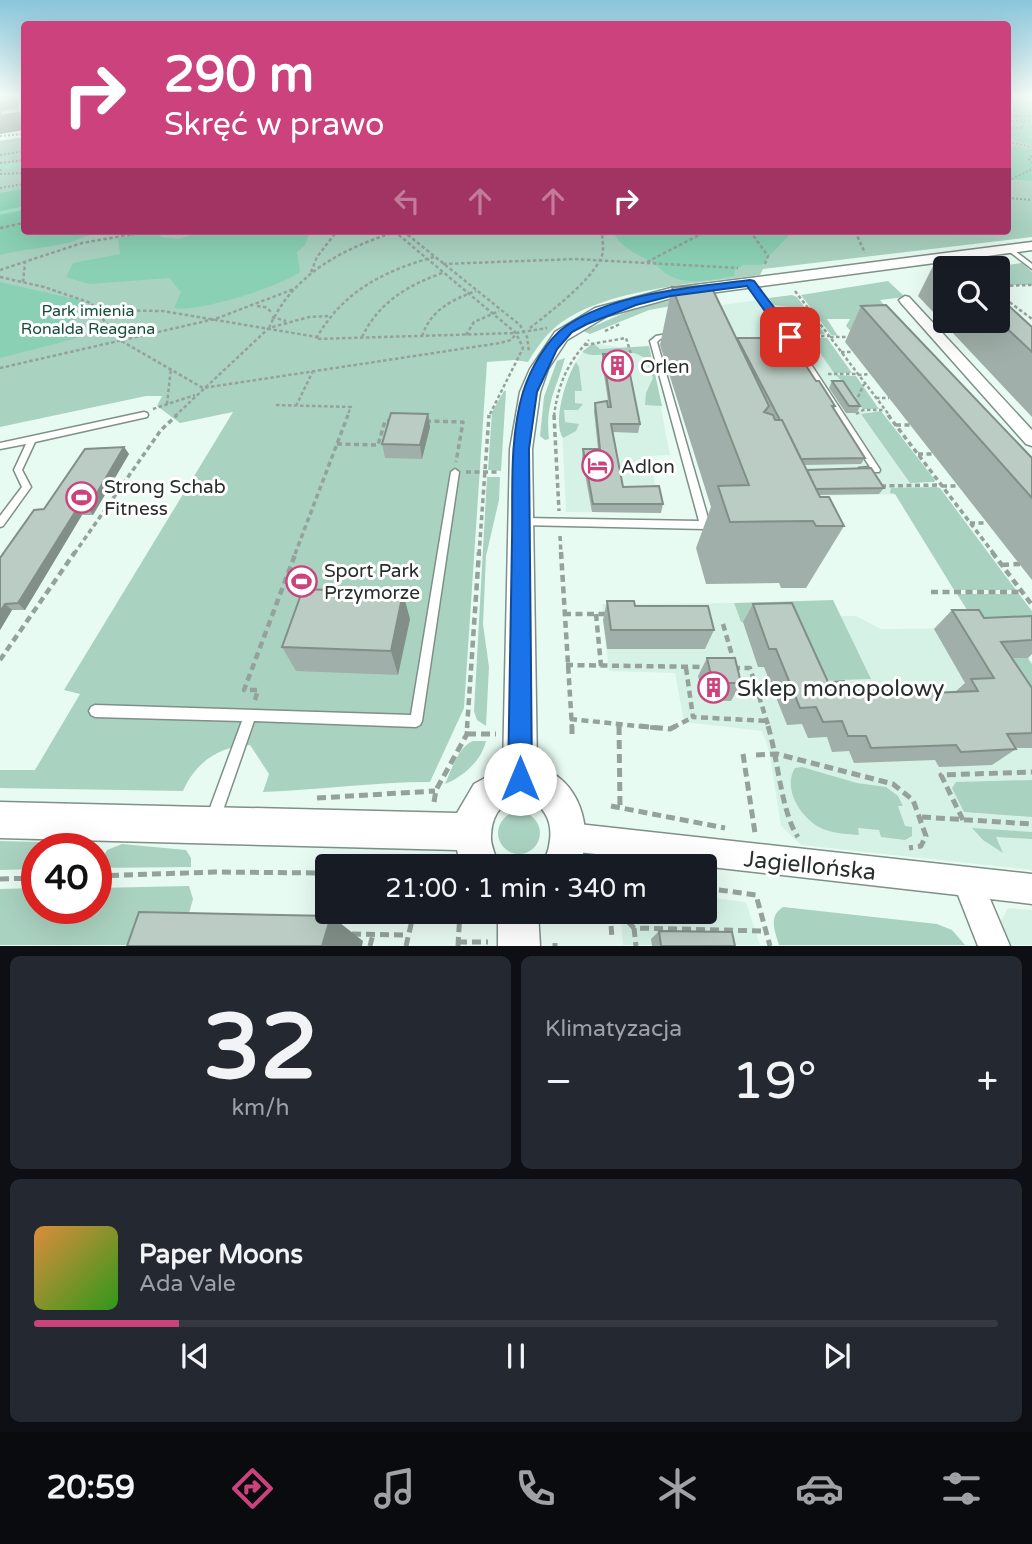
<!DOCTYPE html>
<html lang="pl">
<meta charset="utf-8">
<style>
:root{--surface:#171b24;--page:#242831;--text:#f1f3f6;--muted:#9ea1a6;--line:#363941;--accent:#cb427c}
body{margin:0;font-family:"Varela Round",sans-serif;background:var(--page);color:var(--text);height:100vh;display:flex;flex-direction:column;font-size:26px;white-space:nowrap}
*{box-sizing:border-box;margin:0}
p{font-size:23px;color:var(--muted)}
.icon{flex:none;width:38px;height:38px;fill:none;stroke:currentColor;stroke-width:2;stroke-linecap:round;stroke-linejoin:round}
.map{position:relative;height:946px;overflow:hidden}
.details{display:flex;flex-direction:column;gap:10px;padding:10px;background:#0d0f14;flex:1}
.details>*{flex:none}
.hud{position:absolute;left:21px;top:21px;width:990px;height:214px;border-radius:7px;box-shadow:0 7px 28px #0002;background:#cb427c;color:#fff;overflow:hidden}
.tools{position:absolute;left:933px;top:256px;display:grid;gap:14px}
.tools a{display:grid;place-items:center;width:77px;height:77px;border-radius:7px;background:var(--surface);box-shadow:0 7px 28px #0002;font-size:35px}
.speed{position:absolute;left:21px;top:833px;display:flex;gap:14px;font-size:35px;font-weight:700;text-align:center}
.speed>*{display:grid;place-content:center;width:91px;height:91px;border-radius:50%;background:var(--surface);box-shadow:0 7px 28px #0002;line-height:1}
.speed .limit{border:10px solid #d22;background:#fff;color:#111}
.pin{position:absolute;display:grid;place-items:center;width:60px;height:60px;color:#fff;margin:-30px;border-radius:14px;box-shadow:0 4px 10px #0006}
.me{position:absolute;width:77px;margin:-38px;rotate:0deg;stroke-linejoin:round;filter:drop-shadow(0 0 5px #0008)}
.turn{display:flex;align-items:center;gap:24px;height:147px;padding:0 28px;font-size:32px}
.turn .icon{width:91px;height:91px;stroke-width:2.5}
.turn b{display:block;font-size:49px;line-height:60px}
.lanes{display:flex;align-items:center;height:66px;padding:0 28px;background:#0003;justify-content:center;gap:35px;direction:ltr}
.lanes .off{opacity:.35}
.big{font-size:52px;font-weight:600;line-height:1.1}
.details .widget{flex:1;display:flex;flex-direction:column;justify-content:center;gap:10px;min-width:0;padding:0 24px;border-radius:10px;background:var(--page)}
.details .dial{align-items:center;gap:0}
.dial b{font-size:91px;line-height:1}
.song{display:flex;align-items:center;gap:21px}
.cover{width:84px;height:84px;border-radius:10px;background:linear-gradient(135deg,hsl(30 70% 55%),hsl(110 70% 35%))}
.played{height:7px;border-radius:4px;background:linear-gradient(90deg,var(--accent) 15%,var(--line) 15%)}
.keys{display:flex;justify-content:space-around;direction:ltr}
.heat{display:flex;justify-content:space-between;align-items:center;font-size:38px;direction:ltr}
.details .tiles{flex:1;display:grid;gap:10px;grid-template-columns:1fr 1fr}
.widget:last-child{grid-column:span 2}
.trip{position:absolute;left:315px;top:854px;width:402px;height:70px;border-radius:7px;background:var(--surface);box-shadow:0 7px 28px #0002;font-weight:600;line-height:70px;text-align:center}
.tab-bar{display:flex;height:112px;justify-content:space-around;align-items:center;background:#090b0e;color:var(--muted)}
.tab-bar .icon{width:49px;height:49px}
.tab-bar .selected{color:var(--accent)}
.tab-bar b{font-size:32px;color:var(--text)}
.map>svg:first-child{display:block}
.built{fill:#d6f2e6}
.green{fill:#aad2c1}
.forest{fill:#8ad0b4}
.lines{fill:none;stroke-linecap:round;stroke-linejoin:round}
.stream{stroke:#9be1c5;stroke-width:3.5}
.service-casing{stroke:#7e9088;stroke-width:3}
.minor-casing{stroke:#7e9088;stroke-width:3}
.tertiary-casing{stroke:#7e9088;stroke-width:3}
.path-far4{stroke:#94a29b;stroke-width:2;stroke-dasharray:2 2;stroke-linecap:butt}
.path-far3{stroke:#94a29b;stroke-width:2.5;stroke-dasharray:3.5 2.5;stroke-linecap:butt}
.path-far2{stroke:#94a29b;stroke-width:3.5;stroke-dasharray:5 3.5;stroke-linecap:butt}
.path-far1{stroke:#94a29b;stroke-width:4.5;stroke-dasharray:7 4.5;stroke-linecap:butt}
.path{stroke:#94a29b;stroke-width:5;stroke-dasharray:9 5;stroke-linecap:butt}
.service{fill:#fff;fill-rule:evenodd}
.minor{fill:#fff;fill-rule:evenodd}
.tertiary{fill:#fff;fill-rule:evenodd}
.wall{fill:#a0afa9}
.shaded-wall{fill:#828f89}
.building{fill:#baccc4;stroke:#828f89;stroke-width:2}
.route{fill:#1a73e8;stroke:#114b97;stroke-width:2}
.labels{text-anchor:middle;stroke-width:6;stroke-linejoin:round;paint-order:stroke}
.far-park-label{font-size:16px;fill:#164e3b;stroke:#fff}
.poi-label{font-size:19px;fill:#272e2b;stroke:#fff;text-anchor:start}
.near-poi-label{font-size:23px;fill:#272e2b;stroke:#fff;text-anchor:start}
.near-street-label{font-size:23px;fill:#272e2b;stroke:#fff}
</style>
<div class="map">
<svg width="1032" height="946" viewBox="0 0 1032 946">
<rect width="100%" height="100%" fill="#e8fbf2"/>
<path class="built" d="M784 296 926 494 795 496 688 310Z
M593 343 625 348 649 346 670 455 649 456 661 513 566 512 561 407 573 366 584 350Z
M734 603 741 622 841 616H856L881 629 978 628 1032 710V870L801 845 781 826 769 750 762 731 684 722 675 673 609 671 602 604Z
M705 897 746 902 760 945H623L620 912H705Z
M1008 908 1032 910V945H1001L995 932Z"/>
<path class="green" d="M1008 95H1032V237L763 269 760 275C701 283 606 288 558 325 547 333 535 350 528 362L515 360 487 362 464 708 430 782C374 782 319 790 263 792L269 774 250 745C219 746 195 763 183 791L0 788V770H35L80 694 64 690 233 412 180 423 157 406 162 396H146L0 427V141L24 137V231H1008Z
M1022 263 1032 272V285H998V268H986Z
M888 281 905 297 880 300 892 315 900 319H889L854 335 846 326 850 319H827L838 336 831 335 801 295Z
M792 295 797 297 825 334 808 335 788 307 773 305 769 298Z
M676 299 688 303 649 310 590 334 583 331 631 310Z
M809 337 827 338 852 373H834Z
M593 343 600 349 649 346 662 406 645 405 646 393 653 378 645 358C621 343 602 362 582 352Z
M565 358C557 388 545 403 549 439L545 440 540 436 544 397 557 361Z
M576 362 579 367 582 391H575V403L583 404 578 410H564L565 422 579 424 576 431 563 438C552 423 566 378 576 362Z
M836 375 856 376 879 409H863L857 402 839 398 856 397Z
M504 391H506L501 471 488 470 492 412Z
M881 411 935 480 934 482 910 483 861 414Z
M487 477H500L499 500 486 556 483 624 489 667 486 726 477 720 474 711Z
M936 487 940 488 1016 590H954L895 494 890 493 891 488Z
M957 594H1019L1032 611V645L1011 658H1028L1032 664V742L978 627Z
M833 600 871 679 805 681 781 622H741L734 603Z
M473 741H486C482 760 463 777 445 784 452 769 458 747 473 741Z
M802 767 857 783 886 787 898 796 903 806H898L905 826 912 827V836L905 840 881 837 879 830 858 828 859 835C848 834 836 834 826 830 804 823 781 790 795 768Z
M1032 780V817L964 812 952 788 956 782Z
M498 833a21 21 0 1 1 42 0a21 21 0 1 1-42 0Z
M972 828 1032 832V839L996 837 1003 853 983 840Z
M0 841 80 843 86 849H37V869L0 870Z
M122 844 186 850 191 858V867L96 868 107 850Z
M189 886 193 899 180 945H0V889L37 888V908H63L58 921H74L79 908H96V888Z
M705 897 712 924 648 923 647 912H705Z
M783 907 937 924 952 930 965 945H779C775 932 768 916 783 907Z"/>
<path class="forest" d="M1032 101V145L1008 139V107Z
M1008 145 1032 149V181L1008 179Z
M24 189V231H159L161 237 179 239 203 231H310L305 245 297 252 300 272C279 287 200 312 174 308L181 292 169 278 89 284 66 277 73 263 120 254 118 239 129 236C107 226 91 235 71 242 48 248 23 249 0 255V193Z
M618 231H790L789 235 761 265H743L735 270 734 276C713 279 690 286 670 276 662 272 657 264 648 260 634 253 623 248 614 234Z
M0 282 79 300 87 306 73 323 79 327 72 331 84 332 85 336 0 358Z"/>
<g class="lines">
<path class="stream" d="M0 167 24 165
M0 213 24 208"/>
<defs>
<path id="service" d="M1006 247H1010L1032 264V269L1006 249Z
M748 282H752L774 308 879 468 880 470 879 472H859L858 470 859 468 870 467 768 309 748 284Z
M673 333 675 334V336L660 339 657 342 710 525 708 528 705 529 520 525 518 522 520 519 523 518 699 521 650 341 656 336Z
M144 412 147 413 148 415 147 417 35 442 22 470 31 487 3 526 0 527V516L22 487 14 470 26 444 0 449V443Z
M455 469 459 472 422 721 420 725 416 727 254 721 221 816 219 821 214 823 209 821 207 816 242 721 95 717 91 715 89 711 91 707 95 705 411 715 451 472Z"/>
<path id="minor" d="M905 296 909 297 1032 430V446L1026 444 901 303 899 300Z
M569 823 1032 874V904L990 899 1010 946H978L958 895 569 851 559 847 555 837 559 827Z"/>
<path id="tertiary" d="M1032 242V250L672 298 607 316 567 340 548 369 540 392 532 449 537 767C579 777 595 830 579 866H541C544 860 548 853 549 846 561 792 493 781 491 835 490 845 496 856 499 866H461L457 850 0 838V802L457 813 474 784 503 768 510 449 520 392 530 369 555 332 595 308 671 288Z
M498 912H538L540 946H498Z"/>
</defs>
<use href="#service" class="service-casing"/>
<use href="#minor" class="minor-casing"/>
<use href="#tertiary" class="tertiary-casing"/>
<path class="path-far4" d="M1008 99 1032 104
M1008 116H1032
M1008 121H1032
M1008 128H1023L1022 121
M0 136 24 134
M1008 142 1032 147
M0 155 24 151
M1032 156 1029 159 1032 163
M0 163 24 160
M0 171 2 167
M0 174 24 173
M1008 186 1010 180 1032 169
M0 188 24 184
M1008 198 1032 200"/>
<path class="path-far3" d="M0 228 24 223
M394 231 516 333 523 348 489 416
M403 231 520 325 527 337 529 352
M750 231 768 256 764 266
M855 231 865 253
M434 257C383 271 342 292 316 339L516 333 547 328
M647 262 707 231
M443 264 575 259 738 268
M0 270 82 243 151 231
M311 272 317 257 337 231
M0 277 44 287 91 303 118 339 203 388 500 343 511 340 516 334
M23 282 25 263
M998 286 1032 285
M795 291 890 416
M1000 295 1032 319
M257 306 265 307 273 313
M95 310 163 311 317 337
M272 317 286 321
M269 328C292 274 345 247 399 231
M530 328C551 311 589 283 601 258 605 250 602 240 602 231
M605 331 620 324
M466 335 474 322 499 311
M422 336C431 310 451 300 476 291
M803 336H829
M362 337C379 302 407 286 442 273
M830 337H850
M585 345 626 338 631 354
M841 352H853
M0 368 215 319 294 289
M828 374H857
M858 375 870 374
M858 397 864 384
M876 398H889
M167 404 171 368
M276 405 351 407 347 416
M296 406 313 371
M153 409 195 395
M856 414 863 410H885
M175 416 269 328 309 317 328 316
M554 416C558 385 567 363 589 340"/>
<path class="path-far2" d="M554 415 559 511
M888 415 994 554
M426 421 463 422 456 462
M896 425H910
M337 444 378 445 385 421H391
M918 454H933
M466 472H500
M881 486 941 485
M942 486H958
M970 523H987
M560 536 561 554
M74 554 161 430 177 415
M295 554 348 415
M479 554 489 415"/>
<path class="path-far1" d="M561 552 572 728
M992 552 1032 605
M1002 565 1020 564
M931 592H1022
M564 614H607
M596 614 601 666
M723 624 734 662
M0 660 75 552
M566 665 704 667
M686 668 693 717 768 721
M733 668H750L769 728
M255 700 258 690H244L296 552
M570 719 657 728
M619 724V728
M467 728 479 552
M672 728 693 717"/>
<path class="path" d="M572 726V734
M619 726 620 808
M640 726 670 729 676 726
M768 726C778 758 781 812 798 837
M467 734H496
M743 754 755 833
M756 755 777 754 893 784 913 800 926 836 921 846 909 848
M317 798 435 791
M434 802 436 790 467 734 468 726
M611 806 725 828
M922 817 1032 824
M963 820 941 775 1032 772
M427 866 428 858
M96 876 215 872 327 873
M0 879 37 878
M705 888 756 895 770 946
M610 912 612 938
M619 912 634 928 765 931
M634 928 636 946
M352 934 407 935
M458 942H488
M555 943V946
M370 946 373 934
M406 946 414 912
M458 946 460 912"/>
<use href="#service" class="service"/>
<use href="#minor" class="minor"/>
<use href="#tertiary" class="tertiary"/>
</g>
<path class="wall" d="M935 262 945 268V320H998L1032 327V417L918 296Z
M672 287 737 340 816 381 835 406 834 409 865 458 861 464 804 465 807 470 884 488 879 494 819 495 844 526 806 588H781L779 583 706 584 696 548 711 507 660 345Z
M861 306 1032 458V580L845 342Z
M603 354 640 424 638 433 613 432 623 487 663 504 661 513 592 512 582 458 583 449H598L594 411 595 403 609 407 602 362Z
M832 381 860 406 857 413H846L829 388Z
M428 414 430 427 422 459 385 458 382 444Z
M124 447 129 454 93 515H82L25 610H12L0 630V558L44 509Z
M607 601 635 606 714 630 705 649H607L603 620Z
M753 604 828 682 848 689 905 694 955 692 965 683 934 629 952 610 984 618 1032 616V654L1028 658H1012L1032 688V748H1016V749L992 765 939 767 935 760 854 763 849 751 832 752 827 737 808 738 802 724 787 725 764 667H758L743 622Z
M410 619 398 675 296 671 282 647Z
M707 658 741 683 731 701 704 700 698 676Z
M659 931 735 946H652L651 939Z"/>
<path class="shaded-wall" d="M16 100 22 113 24 112V130L0 134V102Z
M428 414 430 427 422 459 420 445Z
M124 447 129 454 93 515 88 508Z
M77 509 82 515 25 610 18 603Z
M403 593 410 619 398 675 391 651Z
M5 604 12 610 0 630V612Z
M331 916 363 941 362 946H322Z"/>
<path class="building" d="M0 95H24V112L0 116V110L16 108 18 102 16 100 0 102Z
M935 262H958L965 268H945V271Z
M711 286 769 406 764 412 773 415 775 420H782L820 497H829L844 526H816L813 521 730 522 718 486 749 485 672 287Z
M998 296 1032 327V352L998 320Z
M886 305 1032 458V498L861 306Z
M737 338H788L816 381H819L835 406H832L865 458 801 459 782 420H780Z
M603 354H626L640 424H611L623 487 659 486 663 504H593L583 449H600L595 403 607 401 608 407H611Z
M832 381H843L860 406H849Z
M391 413 428 414 420 445 382 444Z
M124 447 88 508 77 509 18 603 5 604 0 612V558L34 510 44 509 85 449Z
M871 468 884 488 816 489 807 470Z
M303 589 403 593 391 651 282 647Z
M607 601H634L635 606H708L714 630H611Z
M792 603 828 682 844 681 848 689 902 687 905 694 978 691 971 679 994 678 952 610H979L984 618 1032 616V640L1001 642 1032 688V733L1007 734 1016 749 961 752 956 745 871 748 866 736H848L842 721 823 722 816 707 800 708 776 649H769L753 604Z
M707 658H735L741 683H713Z
M139 912 331 916 322 946H127Z
M659 931 732 932 735 946H661Z"/>
<linearGradient id="sky" x2="0" y2="1"><stop stop-color="#89c6da"/><stop offset="0.42" stop-color="#f5fdf9"/><stop offset="1" stop-color="#f5fdf9" stop-opacity="0"/></linearGradient>
<rect width="1032" height="228" fill="url(#sky)"/>
<path class="route" d="M750 280 754 281 794 334V339H785L747 286 671 296 636 305 587 324 572 332 557 349 537 392 529 449 532 779 528 788 520 791 511 788 508 779C509 700 511 620 512 540 513 492 509 439 523 392 530 370 546 340 566 326 614 293 693 287 750 280Z"/>
<defs>
<symbol id="building-ring" viewBox="-11 -11 22 22"><circle r="9.5" fill="#fff" stroke="#cb427c" stroke-width="1.5"/><path d="M-4-6H4V6H1V3H-1V6H-4ZM-2.5-4.3h1.7v1.8h-1.7ZM.8-4.3h1.7v1.8H.8ZM-2.5-1h1.7V.8h-1.7ZM.8-1h1.7V.8H.8Z" fill="#cb427c"/></symbol>
<symbol id="hotel-ring" viewBox="-11 -11 22 22"><circle r="9.5" fill="#fff" stroke="#cb427c" stroke-width="1.5"/><path d="M-6-4.5h1.5V1H6V5H4.5V3h-9V5H-6ZM-4 0a1.8 1.8 0 1 1 3.6 0ZM.5 0V-2.5h3Q6-2.5 6 0Z" fill="#cb427c"/></symbol>
<symbol id="stadium-ring" viewBox="-11 -11 22 22"><circle r="9.5" fill="#fff" stroke="#cb427c" stroke-width="1.5"/><path d="M0-5a6.5 5 0 1 0 0 10a6.5 5 0 1 0 0-10ZM-3.5-1.8h7v3.6h-7Z" fill="#cb427c"/></symbol>
</defs>
<g fill-rule="evenodd">
<use href="#building-ring" x="600" y="348" width="35" height="35"/>
<use href="#hotel-ring" x="580" y="448" width="35" height="35"/>
<use href="#stadium-ring" x="64" y="480" width="35" height="35"/>
<use href="#stadium-ring" x="284" y="564" width="35" height="35"/>
<use href="#building-ring" x="696" y="670" width="35" height="35"/>
</g>
<g class="labels">
<g class="far-park-label">
<text x="88" y="316">Park imienia<tspan x="88" dy="18">Ronalda Reagana</tspan></text>
</g>
<g class="poi-label">
<text x="640" y="373">Orlen</text>
<text x="621" y="473">Adlon</text>
<text x="104" y="493">Strong Schab<tspan x="104" dy="22">Fitness</tspan></text>
<text x="324" y="577">Sport Park<tspan x="324" dy="22">Przymorze</tspan></text>
</g>
<g class="near-poi-label">
<text x="737" y="696">Sklep monopolowy</text>
</g>
<g class="near-street-label">
<text transform="translate(810 865) rotate(6)" y="8">Jagiellońska</text>
</g>
</g>
</svg>
<div class="tools">
<a><svg class="icon" aria-label="search" viewBox="0 0 24 24"><circle cx="10" cy="10" r="6"/><path d="M15 15l6 6"/></svg></a>
</div>
<div class="speed"><div class="limit">40</div></div>
<div class="pin" style="left:790px;top:337px;background:#d93025"><svg class="icon" aria-label="arrive" viewBox="0 0 24 24"><path d="M6 21V4h12l-3 4 3 4H6"/></svg></div>
<svg class="me" style="left:520px;top:779px" viewBox="-20 -20 40 40"><circle r="19" fill="#fff"/><path d="M0-13L10 11 0 6-10 11z" fill="#1a73e8"/></svg>
<div class="trip">21:00 · 1 min · 340 m</div>
<div class="hud">
<div class="turn"><svg class="icon" aria-label="right" viewBox="0 0 24 24"><path d="M7 20v-9h11M14 6l5 5-5 5"/></svg><div><b>290 m</b>Skręć w prawo</div></div>
<div class="lanes"><svg class="icon off" aria-label="left" viewBox="0 0 24 24"><path d="M17 20v-9H6M10 6l-5 5 5 5"/></svg><svg class="icon off" aria-label="ahead" viewBox="0 0 24 24"><path d="M12 20V5M6 11l6-6 6 6"/></svg><svg class="icon off" aria-label="ahead" viewBox="0 0 24 24"><path d="M12 20V5M6 11l6-6 6 6"/></svg><svg class="icon" aria-label="right" viewBox="0 0 24 24"><path d="M7 20v-9h11M14 6l5 5-5 5"/></svg></div>
</div>
</div>
<section class="details">
<div class="tiles">
<div class="widget dial"><b>32</b><p>km/h</p></div>
<div class="widget"><p>Klimatyzacja</p>
<div class="heat"><a>−</a><b class="big">19°</b><a>+</a></div>
</div>
<div class="widget">
<div class="song"><i class="cover"></i><div><b>Paper Moons</b><p>Ada Vale</p></div></div>
<div class="played"></div>
<div class="keys"><svg class="icon" aria-label="previous" viewBox="0 0 24 24"><path d="M18 5L8 12l10 7zM5 5v14"/></svg><svg class="icon" aria-label="pause" viewBox="0 0 24 24"><path d="M8 5v14M16 5v14"/></svg><svg class="icon" aria-label="next" viewBox="0 0 24 24"><path d="M6 5l10 7-10 7zM19 5v14"/></svg></div>
</div>
</div>
</section>
<nav class="tab-bar">
<b>20:59</b>
<svg class="icon selected" aria-label="directions" viewBox="0 0 24 24"><path d="M12 3l9 9-9 9-9-9zM9 14v-3h6M13 9l2 2-2 2"/></svg>
<svg class="icon" aria-label="music" viewBox="0 0 24 24"><path d="M9 18V5l10-2v13"/><circle cx="6" cy="18" r="3"/><circle cx="16" cy="16" r="3"/></svg>
<svg class="icon" aria-label="phone" viewBox="0 0 24 24"><path d="M5 4h4l2 5-3 2q2 4 5 5l2-3 5 2v4C11 20 4 13 5 4z"/></svg>
<svg class="icon" aria-label="climate" viewBox="0 0 24 24"><path d="M12 3v18M4 7l16 10M4 17L20 7"/></svg>
<svg class="icon" aria-label="car" viewBox="0 0 24 24"><path d="M5 17H2v-5l4-1 3-4h7l3 4 3 1v5h-3M9 17h6M6 11h13"/><circle cx="7" cy="17" r="2"/><circle cx="17" cy="17" r="2"/></svg>
<svg class="icon" aria-label="filters" viewBox="0 0 24 24"><path d="M4 7h16M4 17h16"/><circle cx="9" cy="7" r="2"/><circle cx="15" cy="17" r="2"/></svg>
</nav>
